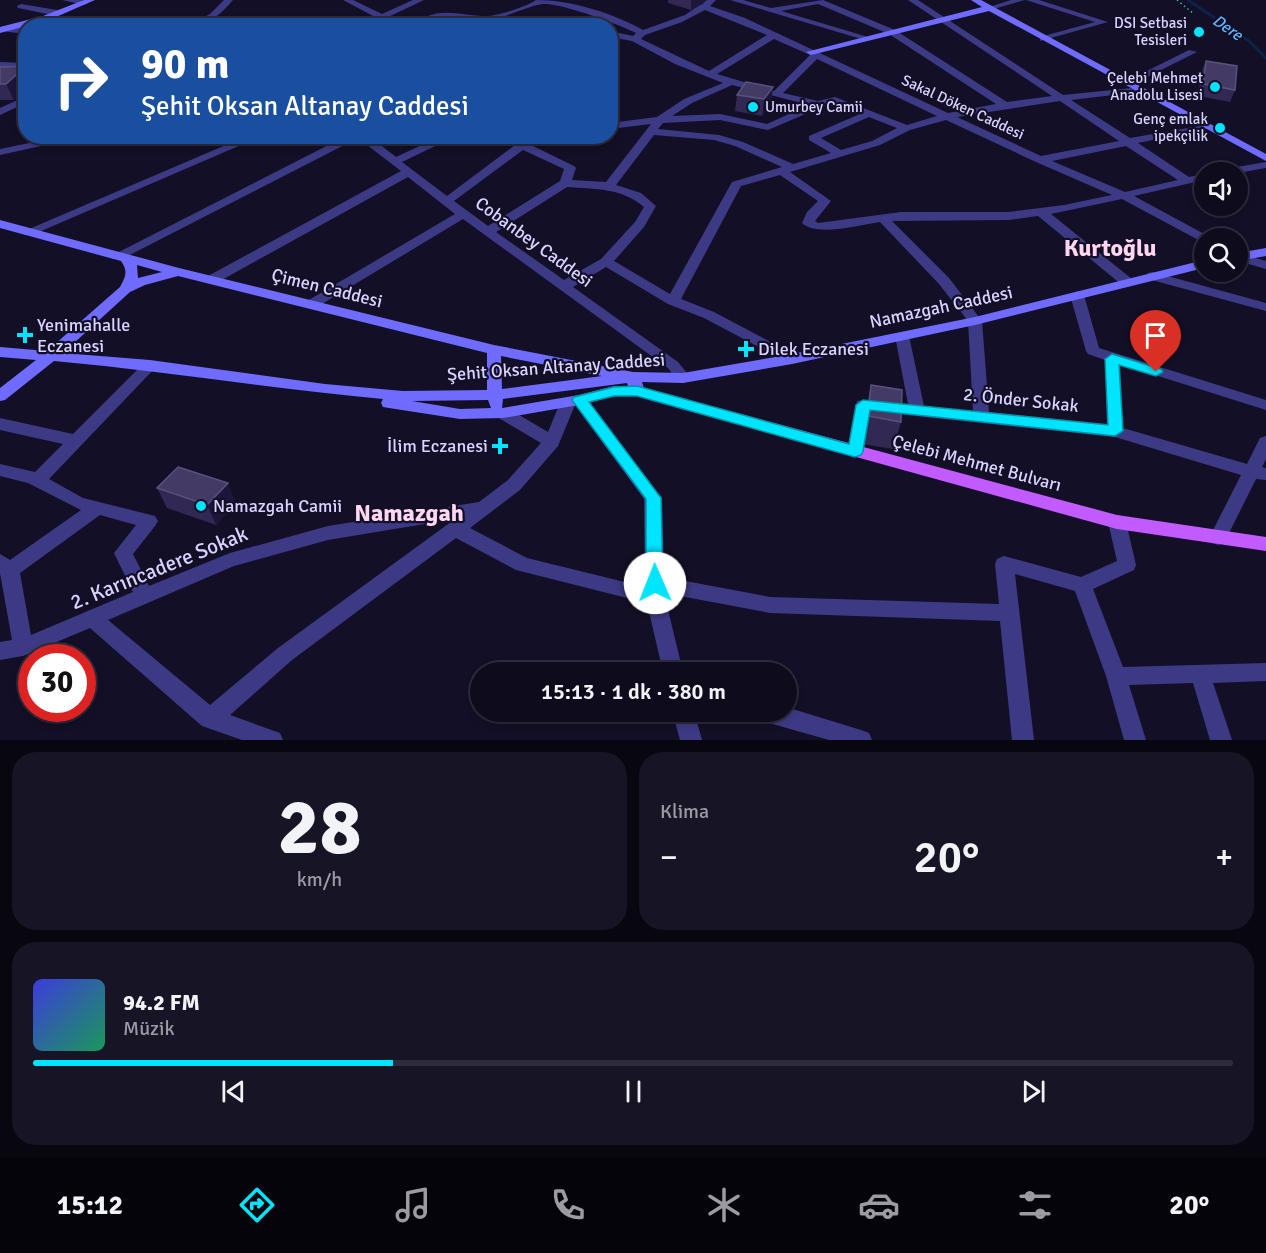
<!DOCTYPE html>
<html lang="tr">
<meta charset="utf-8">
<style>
:root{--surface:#0e0b1c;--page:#171425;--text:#f1f3f6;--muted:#9b9ba3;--line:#2e2b3b;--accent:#00e5ff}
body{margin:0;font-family:Signika,sans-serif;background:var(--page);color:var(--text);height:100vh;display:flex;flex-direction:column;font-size:22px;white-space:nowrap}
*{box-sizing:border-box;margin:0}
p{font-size:20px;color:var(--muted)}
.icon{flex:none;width:33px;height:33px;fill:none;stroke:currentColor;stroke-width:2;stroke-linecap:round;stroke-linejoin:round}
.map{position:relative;height:740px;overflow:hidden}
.drawer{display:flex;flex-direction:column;gap:12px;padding:12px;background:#08060f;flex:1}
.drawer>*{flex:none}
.top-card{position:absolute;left:18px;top:18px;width:600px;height:126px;border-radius:24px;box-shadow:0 3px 9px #0003,0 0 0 2px var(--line);background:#1a4fa0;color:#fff;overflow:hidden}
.fabs{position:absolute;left:1194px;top:162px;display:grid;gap:12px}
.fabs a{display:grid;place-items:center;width:54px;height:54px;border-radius:50%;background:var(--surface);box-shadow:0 3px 9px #0003,0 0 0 2px var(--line);font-size:30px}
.speed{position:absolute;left:18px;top:644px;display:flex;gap:12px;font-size:30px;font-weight:700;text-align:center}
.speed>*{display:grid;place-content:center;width:78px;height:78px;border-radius:50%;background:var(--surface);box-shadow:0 3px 9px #0003,0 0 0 2px var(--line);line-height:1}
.speed .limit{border:9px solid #d22;background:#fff;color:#111}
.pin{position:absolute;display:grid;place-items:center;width:51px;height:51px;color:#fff;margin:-62px -26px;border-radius:50% 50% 50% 0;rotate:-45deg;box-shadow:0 0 6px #0007}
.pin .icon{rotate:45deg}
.me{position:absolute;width:66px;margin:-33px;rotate:359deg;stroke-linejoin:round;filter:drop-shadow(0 0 4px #0008)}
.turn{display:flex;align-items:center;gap:21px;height:126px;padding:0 24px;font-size:27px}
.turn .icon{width:78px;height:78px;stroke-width:2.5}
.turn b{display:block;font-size:42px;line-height:51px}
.big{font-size:45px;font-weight:600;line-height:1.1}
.drawer .widget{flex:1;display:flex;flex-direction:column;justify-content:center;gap:9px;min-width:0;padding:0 21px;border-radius:24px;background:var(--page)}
.drawer .dial{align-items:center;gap:0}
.dial b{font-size:78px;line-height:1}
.song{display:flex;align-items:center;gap:18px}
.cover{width:72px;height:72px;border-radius:9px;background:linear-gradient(135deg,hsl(240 70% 55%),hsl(150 70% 35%))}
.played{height:6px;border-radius:3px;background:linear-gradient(90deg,var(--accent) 30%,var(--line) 30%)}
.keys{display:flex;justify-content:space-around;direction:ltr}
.heat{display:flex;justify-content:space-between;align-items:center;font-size:33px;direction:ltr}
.drawer .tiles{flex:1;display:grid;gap:12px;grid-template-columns:1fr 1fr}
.widget:last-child{grid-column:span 2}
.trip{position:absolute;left:470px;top:662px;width:327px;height:60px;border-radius:30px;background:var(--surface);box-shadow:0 3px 9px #0003,0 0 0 2px var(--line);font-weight:600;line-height:60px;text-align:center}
.menu{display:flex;height:96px;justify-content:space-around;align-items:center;background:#06040b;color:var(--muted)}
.menu .icon{width:42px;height:42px}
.menu .on{color:var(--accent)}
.menu b{font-size:27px;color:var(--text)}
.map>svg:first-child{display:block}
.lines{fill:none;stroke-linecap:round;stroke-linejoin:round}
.stream{stroke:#0c2248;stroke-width:3}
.path{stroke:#2fb8b0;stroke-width:1.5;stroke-dasharray:1.5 3;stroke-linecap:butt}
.minor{fill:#3d3a85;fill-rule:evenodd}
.secondary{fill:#6f6bff;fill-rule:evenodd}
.primary{fill:#c25bff;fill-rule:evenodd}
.wall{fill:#312854}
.shaded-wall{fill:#1d163a}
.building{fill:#433a66;stroke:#5a527e;stroke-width:1.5}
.route{fill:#00e5ff;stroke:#0095a6;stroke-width:1.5}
.poi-dot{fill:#00e5ff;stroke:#130f26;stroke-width:2}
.labels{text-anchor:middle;stroke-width:4.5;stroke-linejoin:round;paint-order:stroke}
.far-poi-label{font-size:15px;fill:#d9d4ff;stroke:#130f26;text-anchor:end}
.far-street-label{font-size:15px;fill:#d9d4ff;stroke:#130f26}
.far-water-label{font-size:16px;font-style:italic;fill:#62b6ff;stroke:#130f26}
.street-label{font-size:18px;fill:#d9d4ff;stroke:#130f26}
.poi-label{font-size:18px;fill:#d9d4ff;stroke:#130f26;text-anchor:start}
.near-street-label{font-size:21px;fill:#d9d4ff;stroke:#130f26}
.district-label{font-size:24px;font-weight:bold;fill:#ffd6f0;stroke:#130f26}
</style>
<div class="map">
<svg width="1266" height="740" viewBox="0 0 1266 740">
<rect width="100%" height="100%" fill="#130f26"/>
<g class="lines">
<path class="stream" d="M1188 0 1249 41 1266 58"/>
<path class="path" d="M1177 0 1194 14"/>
<path class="minor" d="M62 0H81L88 3 84 5Z
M224 0H233C220 15 208 26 188 26L210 14Z
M343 0H353L382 14 413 0H424L369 26H357L375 17Z
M536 0C571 0 613 13 643 30L685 15 707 0H716L710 6 745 18 948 113 996 104 889 34 818 4 781 11 868 37V41L730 0H743L771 8 823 0 895 30 1007 102 1052 96 908 0H918L1063 95 1142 87 1144 89 1139 92 1071 100 1130 138 1211 124V128L1138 143 1189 177 1204 174V180L1134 196 1208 236 1210 238H1204V243L1122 199 1051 214 1132 279 1134 282 1132 285H1122L1038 216 1009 220 892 221 949 278 982 321 989 412 1107 424 1105 360 1088 354 1086 351 1070 295 1077 291 1084 295 1099 348 1266 400V410L1120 364 1123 428 1247 464 1260 438 1266 436V459L1262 467 1266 468V480L1256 479 1224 543 1218 545 1212 543 1209 538 1241 475 1115 437 870 411 863 451 861 455H849L847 451 857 401 863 400 908 404 895 336 897 333H907L909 336 924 406 973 411 968 321 939 284 880 222C860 225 816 237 802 223L807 212 818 201 780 175 741 186 681 299 714 312 797 356 799 359 797 362H787L704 318 668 304 606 267 573 287 678 362 691 378 683 383 678 382 668 368 463 219 317 307H307L305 304 307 301 455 214 408 177 218 282H208L206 279 208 276 401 171 358 138 122 259H112L111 256 346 136H369L396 157 441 136H456L402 162 447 196 515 145 499 136H514L525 142 545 136H565L533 146 574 166 576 168 572 180 606 182 651 124 610 129V123L657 117 684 99 723 83 675 64 632 41 610 37V31L633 36 636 33C621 25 559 2 543 4 529 6 515 13 502 17L558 26C521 26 485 17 449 17 435 17 426 26 413 26 436 3 462 17 489 16 501 15 527 6 536 0ZM705 10 767 35 709 71 641 39 645 35 682 22ZM774 39 810 55 774 91 717 74ZM817 59 937 116 907 125 835 97 818 101 783 93ZM732 85 809 105 767 124 720 114 672 116 692 103ZM1060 101 1119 141 1041 156 957 117ZM831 103 860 114 809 136V140L831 153 793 164 743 142 719 135 658 129 663 123 720 120 768 130ZM869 117 897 128 872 141 841 150 821 138ZM946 120 1036 162 1112 195 1064 205 1009 212H901L818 223 815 221 831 201 790 172 880 145 910 130ZM654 135 714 140 735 146 782 167 732 182 670 294 614 261 644 227 656 206 641 193 616 185ZM1126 146 1178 180 1125 192 1052 161ZM523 150 564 169 560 181 488 226 454 201ZM567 187C595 189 622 188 644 207L635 222 601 259 564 280 496 232Z
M1011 0H1025L990 10 986 8Z
M1026 0H1039L1108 22 1040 41V37L1095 22Z
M21 4 57 10 61 13 57 16 18 8 17 6Z
M4 26 26 28V34L1 31V27Z
M1189 50 1197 52 1131 85 1123 83Z
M0 62 26 63V69L0 68Z
M26 96V103L0 115V108Z
M63 136H87L0 155V149Z
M247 136H262L32 235H24L22 232Z
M1266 162V168L1238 173 1219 172 1225 169Z
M1238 253 1266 261V269L1238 261Z
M1153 272 1266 303V311L1148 279 1146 276 1148 273Z
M150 360 155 362 157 365 155 368 49 479 83 498 155 516 158 521 155 526 133 554 149 586 230 553 328 526 479 502 508 480 541 443 497 417 495 413 497 409H509L548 432 562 398H572L579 395 584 396 662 498 664 577 770 597 999 604 995 564 997 559 1004 556 1081 577 1117 561 1108 522 1111 517 1117 515 1123 517 1126 522 1136 565 1134 570 1093 589 1123 667 1266 663V681L1213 683 1232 740H1210L1193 683 1129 685 1146 740H1124L1106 676 1075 591 1015 574 1034 740H1012L1000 621 770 613 664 593 683 672H663L647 603 516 570 456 538 292 660 230 715 280 733 283 740H242L202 726 90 628 23 656 0 660V642L12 640 0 573V554L10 560 81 510 28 483 0 476V464L35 472 63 444 0 430V418L73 434 145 362ZM575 405 644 499 645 587 527 558 470 528 520 490 558 446ZM100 515 136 525 114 553 133 592 31 635 20 573ZM455 519 278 648 210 705 108 620 234 566 328 540Z
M786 707 861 730 869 733 872 740H829L751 718 748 711H786Z
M672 711H694L702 740H680Z"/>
<path class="secondary" d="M84 0H95L49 20 0 33V27L43 16Z
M971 0H981L1266 154V161L989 11 811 55 806 52 982 7Z
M0 220 179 268 494 345 633 372 683 373 792 354 975 317 1204 260V268L975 325 792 364 683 383 642 382 644 388 687 399 689 403 687 407 681 408 637 396H614L579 405 503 418 460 419 389 408 383 407 381 403 383 399C273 389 164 371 54 361L5 400 0 401V388L36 360 0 357V347L47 351 120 287C126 276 128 271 121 261L0 228ZM137 265 162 272 138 278ZM178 276 487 353V390L403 391 325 384 150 360 63 353 130 292 145 285ZM501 356 602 376 502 389ZM627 383 628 386H614L579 395 502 408 503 399ZM488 400 491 408 460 409 412 401Z
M1266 248V256L1238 261V253Z"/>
<path class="primary" d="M681 398 1117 515 1266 537V551L1117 529 675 407 673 403 675 399Z"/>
</g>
<path class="wall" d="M668 0H705L704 3 691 10 668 3Z
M1206 61 1235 90 1230 102 1198 96 1201 73Z
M0 67 14 100H0Z
M773 87 771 103 762 116 735 111 737 95Z
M871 385 901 422 893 449 862 444 865 412Z
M157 488 236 503 216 525 167 508Z"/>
<path class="shaded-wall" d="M691 0H705L704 3 691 10Z
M26 67V89L14 100 6 84Z
M773 87 771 103 762 116 764 99Z
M228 483 236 503 216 525 207 505Z"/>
<path class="building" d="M1206 61 1237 66 1235 90 1203 84Z
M26 66 6 84H0V67Z
M746 82 773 87 764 99 737 95Z
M871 385 902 390 901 422 868 416Z
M178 467 228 483 207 505 157 488Z"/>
<path class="route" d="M1112 354 1161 369 1163 372 1156 376 1119 365 1123 431 1115 436 870 410 863 451 861 455 855 457 637 396H614L589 402 661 498 663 583 661 588 655 590 649 588 646 583V499L572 400 574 397 614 387 637 386 849 444 856 405 863 400 1108 425 1105 359Z"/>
<g class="poi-dot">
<circle cx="1199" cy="32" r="6"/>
<circle cx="1215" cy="87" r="6"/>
<circle cx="753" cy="107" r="6"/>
<circle cx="1220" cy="128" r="6"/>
<path d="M22 326h6v6h6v6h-6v6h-6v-6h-6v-6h6z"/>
<path d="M743 340h6v6h6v6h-6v6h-6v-6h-6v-6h6z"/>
<path d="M497 437h6v6h6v6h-6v6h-6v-6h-6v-6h6z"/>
<circle cx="201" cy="506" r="6"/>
</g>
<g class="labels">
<g class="far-poi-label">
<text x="1187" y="28">DSI Setbasi<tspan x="1187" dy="17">Tesisleri</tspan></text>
<text x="1203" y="83">Çelebi Mehmet<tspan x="1203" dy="17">Anadolu Lisesi</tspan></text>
<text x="765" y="112" text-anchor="start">Umurbey Camii</text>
<text x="1208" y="124">Genç emlak<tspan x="1208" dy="17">ipekçilik</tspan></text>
</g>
<g class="far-street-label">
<text transform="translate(963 107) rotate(25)" y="5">Sakal Döken Caddesi</text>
</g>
<g class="far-water-label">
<text transform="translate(1228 27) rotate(34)" y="6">Dere</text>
</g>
<g class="street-label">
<text transform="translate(534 242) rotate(36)" y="6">Cobanbey Caddesi</text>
<text transform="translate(327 288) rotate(14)" y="6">Çimen Caddesi</text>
<text transform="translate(941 307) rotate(-12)" y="6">Namazgah Caddesi</text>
<text transform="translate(556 367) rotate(-4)" y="6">Şehit Oksan Altanay Caddesi</text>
<text transform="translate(1021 400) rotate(6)" y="6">2. Önder Sokak</text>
<text transform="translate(977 463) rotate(15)" y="6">Çelebi Mehmet Bulvarı</text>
</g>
<g class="poi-label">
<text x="37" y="331">Yenimahalle<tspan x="37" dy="21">Eczanesi</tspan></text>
<text x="758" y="355">Dilek Eczanesi</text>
<text x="488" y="452" text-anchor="end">İlim Eczanesi</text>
<text x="213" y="512">Namazgah Camii</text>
</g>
<g class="near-street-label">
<text transform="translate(159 568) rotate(-22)" y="7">2. Karıncadere Sokak</text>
</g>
<g class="district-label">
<text x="1110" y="256">Kurtoğlu</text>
<text x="409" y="521">Namazgah</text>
</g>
</g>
</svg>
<div class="fabs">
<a><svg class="icon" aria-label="sound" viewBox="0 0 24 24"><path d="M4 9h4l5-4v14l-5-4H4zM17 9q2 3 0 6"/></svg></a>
<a><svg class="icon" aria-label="search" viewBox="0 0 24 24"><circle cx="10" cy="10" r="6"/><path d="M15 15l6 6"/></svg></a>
</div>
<div class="speed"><div class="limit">30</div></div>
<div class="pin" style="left:1156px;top:372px;background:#d93025"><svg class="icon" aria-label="arrive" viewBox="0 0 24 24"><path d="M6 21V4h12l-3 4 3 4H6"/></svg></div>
<svg class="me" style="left:655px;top:583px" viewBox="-20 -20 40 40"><circle r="19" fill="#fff"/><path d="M0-13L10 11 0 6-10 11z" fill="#00e5ff"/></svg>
<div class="trip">15:13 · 1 dk · 380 m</div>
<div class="top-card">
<div class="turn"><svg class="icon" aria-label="right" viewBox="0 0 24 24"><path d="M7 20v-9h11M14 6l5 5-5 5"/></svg><div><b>90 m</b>Şehit Oksan Altanay Caddesi</div></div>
</div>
</div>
<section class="drawer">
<div class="tiles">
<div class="widget dial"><b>28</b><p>km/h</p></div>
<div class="widget"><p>Klima</p>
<div class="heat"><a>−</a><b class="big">20°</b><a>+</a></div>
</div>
<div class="widget">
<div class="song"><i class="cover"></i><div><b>94.2 FM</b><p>Müzik</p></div></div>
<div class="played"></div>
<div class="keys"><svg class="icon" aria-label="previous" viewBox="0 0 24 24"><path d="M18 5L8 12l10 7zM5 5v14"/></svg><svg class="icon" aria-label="pause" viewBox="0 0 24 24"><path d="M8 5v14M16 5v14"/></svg><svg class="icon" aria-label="next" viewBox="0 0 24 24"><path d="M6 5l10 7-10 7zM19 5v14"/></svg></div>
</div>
</div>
</section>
<nav class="menu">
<b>15:12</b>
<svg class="icon on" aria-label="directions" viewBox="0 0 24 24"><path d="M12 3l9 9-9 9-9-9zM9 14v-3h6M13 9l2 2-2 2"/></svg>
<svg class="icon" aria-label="music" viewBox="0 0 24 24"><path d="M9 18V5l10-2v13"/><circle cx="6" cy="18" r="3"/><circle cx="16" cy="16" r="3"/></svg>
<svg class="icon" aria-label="phone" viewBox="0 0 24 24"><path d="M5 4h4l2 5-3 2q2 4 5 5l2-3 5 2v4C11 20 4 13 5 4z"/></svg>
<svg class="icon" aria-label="climate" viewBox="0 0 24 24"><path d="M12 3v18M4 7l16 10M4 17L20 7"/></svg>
<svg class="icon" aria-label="car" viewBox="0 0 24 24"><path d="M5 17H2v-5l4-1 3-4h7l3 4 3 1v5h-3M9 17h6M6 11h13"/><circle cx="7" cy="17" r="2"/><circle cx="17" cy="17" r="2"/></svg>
<svg class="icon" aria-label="filters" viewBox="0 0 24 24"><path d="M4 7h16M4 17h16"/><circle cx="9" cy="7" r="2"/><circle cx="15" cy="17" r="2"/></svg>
<b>20°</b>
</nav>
